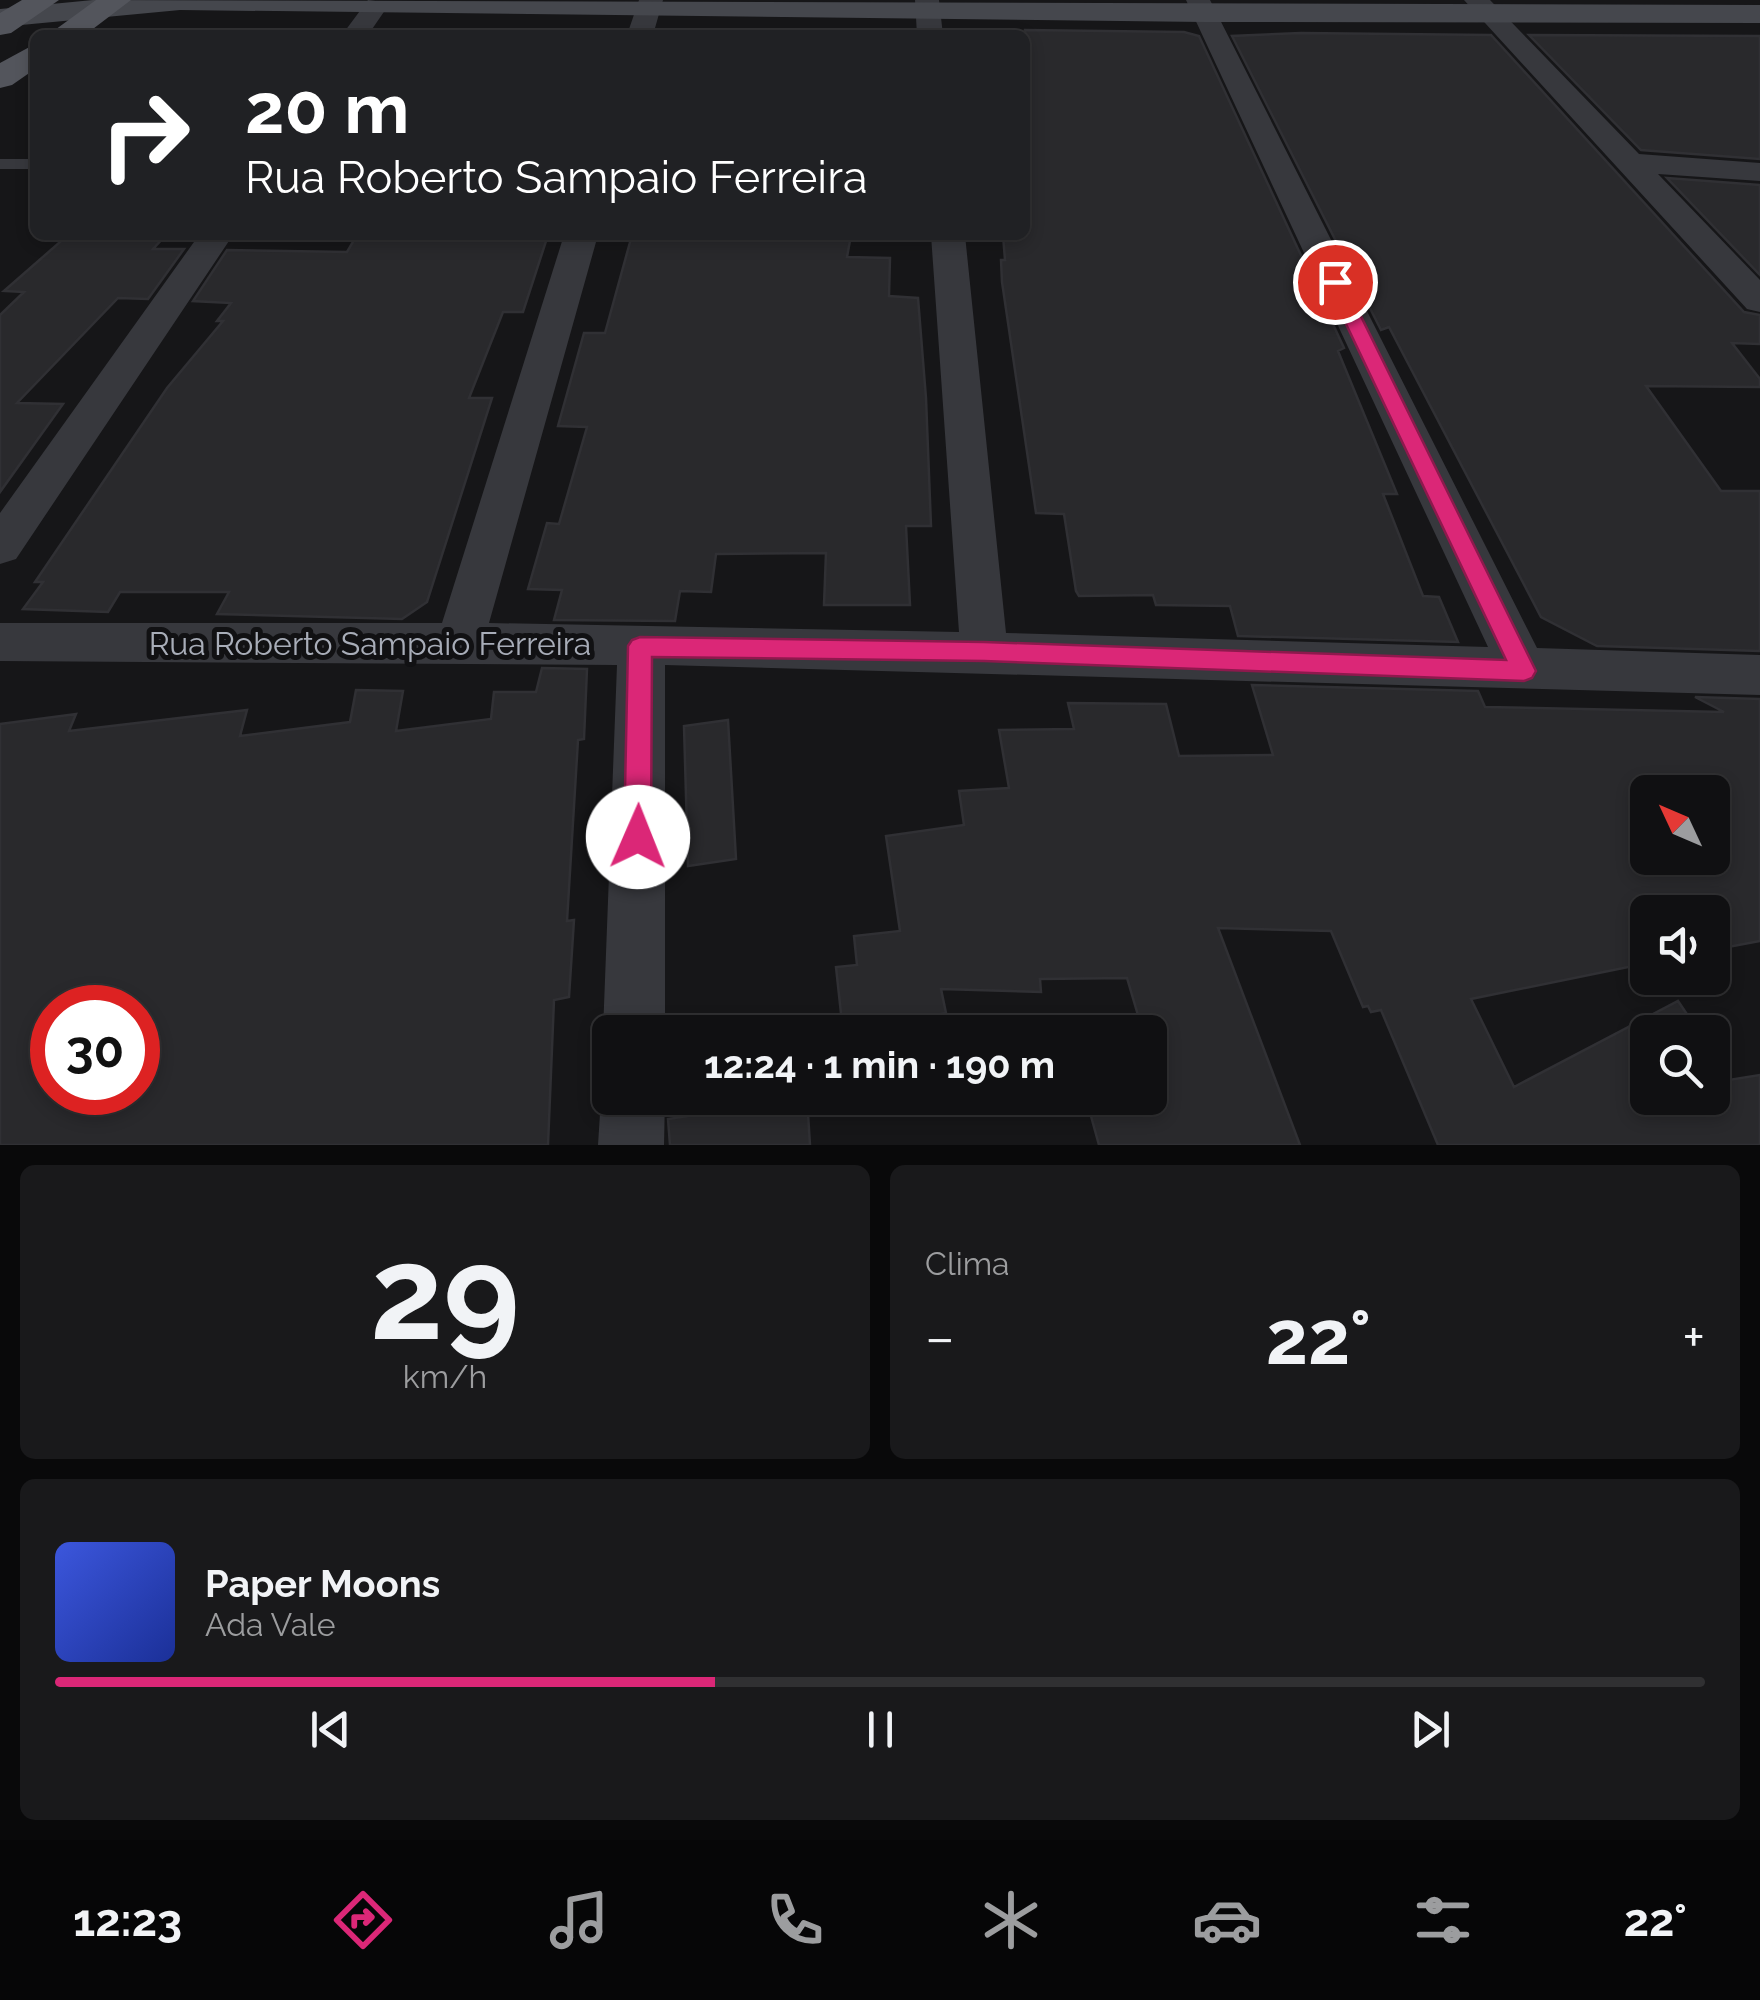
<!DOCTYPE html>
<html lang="pt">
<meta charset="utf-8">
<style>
:root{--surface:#101012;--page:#19191b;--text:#f1f3f6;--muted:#9c9d9f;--line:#303032;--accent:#db2777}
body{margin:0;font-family:Raleway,sans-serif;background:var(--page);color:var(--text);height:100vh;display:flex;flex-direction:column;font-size:38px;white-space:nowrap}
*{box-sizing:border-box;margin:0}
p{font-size:32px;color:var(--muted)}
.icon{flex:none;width:55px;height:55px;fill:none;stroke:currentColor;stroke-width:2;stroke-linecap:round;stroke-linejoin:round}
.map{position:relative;height:1145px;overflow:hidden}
.side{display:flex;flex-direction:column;gap:20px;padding:20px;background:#09090a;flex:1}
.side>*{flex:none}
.guide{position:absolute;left:30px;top:30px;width:1000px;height:210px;border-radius:15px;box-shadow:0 5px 15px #0003,0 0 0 2px var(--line);background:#202124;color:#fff;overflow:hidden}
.needle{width:65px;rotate:314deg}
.fabs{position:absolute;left:1630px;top:775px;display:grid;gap:20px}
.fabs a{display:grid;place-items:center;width:100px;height:100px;border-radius:15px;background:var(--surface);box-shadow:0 5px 15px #0003,0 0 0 2px var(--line);font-size:50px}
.speed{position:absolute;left:30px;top:985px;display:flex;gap:20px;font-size:50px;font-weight:700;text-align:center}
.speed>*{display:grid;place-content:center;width:130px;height:130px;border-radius:50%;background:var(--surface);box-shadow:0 5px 15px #0003,0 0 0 2px var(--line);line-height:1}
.speed .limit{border:15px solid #d22;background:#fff;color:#111}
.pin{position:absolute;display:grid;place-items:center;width:85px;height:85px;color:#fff;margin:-42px;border:5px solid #fff;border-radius:50%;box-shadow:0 2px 10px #0007}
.me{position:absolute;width:110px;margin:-55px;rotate:1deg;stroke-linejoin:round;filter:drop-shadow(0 0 8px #0008)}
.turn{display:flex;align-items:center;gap:35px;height:210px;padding:0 50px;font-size:45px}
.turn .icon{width:130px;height:130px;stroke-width:2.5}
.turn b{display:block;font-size:70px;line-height:85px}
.big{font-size:75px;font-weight:700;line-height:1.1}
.side .card{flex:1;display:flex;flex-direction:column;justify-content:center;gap:15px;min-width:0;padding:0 35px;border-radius:15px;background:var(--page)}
.side .dial{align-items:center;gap:0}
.dial b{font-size:130px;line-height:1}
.song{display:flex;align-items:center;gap:30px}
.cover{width:120px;height:120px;border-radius:15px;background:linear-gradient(135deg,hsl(230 70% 55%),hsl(230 70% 35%))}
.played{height:10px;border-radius:5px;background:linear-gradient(90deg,var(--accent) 40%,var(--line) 40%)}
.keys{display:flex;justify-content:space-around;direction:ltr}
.heat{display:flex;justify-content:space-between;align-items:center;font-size:55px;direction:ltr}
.side .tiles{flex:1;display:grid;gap:20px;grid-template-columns:1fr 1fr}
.card:last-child{grid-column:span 2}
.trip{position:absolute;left:592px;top:1015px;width:575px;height:100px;border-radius:15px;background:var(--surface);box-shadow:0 5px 15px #0003,0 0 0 2px var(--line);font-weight:700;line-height:100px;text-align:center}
.tabs{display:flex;height:160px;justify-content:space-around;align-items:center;background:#060607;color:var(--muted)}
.tabs .icon{width:70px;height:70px}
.tabs .on{color:var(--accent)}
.tabs b{font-size:45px;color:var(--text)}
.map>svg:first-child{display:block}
.building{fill:#29292c;stroke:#303034;stroke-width:2.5;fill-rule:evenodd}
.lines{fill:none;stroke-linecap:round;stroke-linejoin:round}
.service{fill:#37383d;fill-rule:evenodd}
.minor{fill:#37383d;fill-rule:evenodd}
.secondary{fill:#45474d;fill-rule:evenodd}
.primary{fill:#53555c;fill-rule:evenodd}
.route{fill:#db2777;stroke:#8e194d;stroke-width:2.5}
.labels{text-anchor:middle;stroke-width:10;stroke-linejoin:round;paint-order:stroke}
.street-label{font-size:32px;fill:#a8adb8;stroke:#111113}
</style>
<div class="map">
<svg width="1760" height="1145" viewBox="0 0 1760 1145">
<rect width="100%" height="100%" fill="#161618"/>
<path class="building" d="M1025 30 1184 32 1199 36 1344 348 1338 351 1397 494H1383L1423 596 1439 597 1458 642 1238 636 1230 606 1156 605 1153 595 1079 596 1076 591 1064 514 1036 513 1002 282 1001 260H1005L1003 235H1025Z
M1301 33 1491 35 1744 312 1760 315V344L1732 343 1760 379V387L1646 386 1721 491H1760V651L1597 646 1541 617 1389 327 1381 330 1232 36Z
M1529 35 1760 36V159L1641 150Z
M1667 178 1760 185V275Z
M68 235H166L153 249H184L148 299 118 298 17 403 63 404 0 492V315L24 292 4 291Z
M357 235H548L523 312H503L469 398H492L427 602 402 619 217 614 229 592H120L108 612 23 609 43 582H35L167 388 223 321H217L231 303 193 301 227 250 347 252Z
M632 235H851L847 257 890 258 889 296 918 298 926 398 931 526H906L910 605H824L826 553 716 554 711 592 680 591 675 621 554 620 562 590 528 589 547 523 559 524 587 427 558 426 584 333H605Z
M542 668 587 669 584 739 578 740 567 921 574 920 569 997 554 1000 548 1145H0V724L76 714 69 731 247 710 240 736 350 722 356 690 403 691 396 731 491 719 494 692H536ZM52 1008H138V1092H52Z
M1252 685 1478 691 1485 707 1724 712 1695 697 1760 699V941L1712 950V912H1648V963L1471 999 1514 1087 1678 1001 1699 1032H1648V1098H1712V1054L1729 1080 1760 1075V1145H1438L1381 1010 1371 1012 1368 1006 1363 1007 1331 931 1218 928 1300 1145H1099L1086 1098H1163L1150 1055V1032H1143L1127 978 1040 979 1041 992 941 989 946 1013 915 1019 918 1032H843L836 967 857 965 854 936 900 931 886 836 964 825 959 791 1009 788 999 730 1074 729 1068 703 1166 704 1179 756 1273 755ZM1648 792H1712V858H1648Z
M728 720 736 859 688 866 684 726Z
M807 1098 810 1145H670L668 1119Z"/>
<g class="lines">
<path class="service" d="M0 159H35V169H0Z"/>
<path class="minor" d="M368 0 390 3 368 35H342Z
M639 0H663L653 35H627Z
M915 0H939L943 35H917Z
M1186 0H1210L1537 648 1760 655V695L665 665V1032H610V1048L603 1032 617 665 0 661V623H442L564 235H598L489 623 959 632 931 235H965L1006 633 1488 647Z
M1464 0H1490L1639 154 1760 163V181L1658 174 1760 280V312L1747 309Z
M199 235H233L16 559 0 564V513Z
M610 1077V1098H665L664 1145H598L601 1098Z"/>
<path class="secondary" d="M93 0 1760 5V23L1204 22 180 10 0 27V9Z"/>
<path class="primary" d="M22 0H59L11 33 0 35V13Z
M96 0H131L85 35H48Z
M35 44V69L12 85 0 88V63Z"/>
</g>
<path class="route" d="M1335 277 1344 282 1536 671 1532 678 1524 681 984 661 652 657 651 837 647 846 638 850 628 846 624 837 628 646 632 640 640 637 984 642 1506 660 1326 282Z"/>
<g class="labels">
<g class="street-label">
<text x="370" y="655">Rua Roberto Sampaio Ferreira</text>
</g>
</g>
</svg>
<div class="fabs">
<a><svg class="needle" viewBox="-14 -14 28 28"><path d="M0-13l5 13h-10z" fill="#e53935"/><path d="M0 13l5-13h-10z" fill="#9c9d9f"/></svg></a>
<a><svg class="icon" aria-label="sound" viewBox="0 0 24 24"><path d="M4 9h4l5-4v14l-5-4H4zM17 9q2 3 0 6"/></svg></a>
<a><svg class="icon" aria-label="search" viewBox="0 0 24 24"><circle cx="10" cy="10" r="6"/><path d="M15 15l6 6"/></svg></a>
</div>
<div class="speed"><div class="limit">30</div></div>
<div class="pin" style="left:1335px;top:282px;background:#d93025"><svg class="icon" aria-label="arrive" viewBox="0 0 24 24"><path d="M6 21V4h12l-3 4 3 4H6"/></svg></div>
<svg class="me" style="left:638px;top:837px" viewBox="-20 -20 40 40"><circle r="19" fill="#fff"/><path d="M0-13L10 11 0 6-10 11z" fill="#db2777"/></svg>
<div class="trip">12:24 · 1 min · 190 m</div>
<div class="guide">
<div class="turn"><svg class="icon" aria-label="right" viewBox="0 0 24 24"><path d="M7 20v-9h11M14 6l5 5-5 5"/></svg><div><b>20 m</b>Rua Roberto Sampaio Ferreira</div></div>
</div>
</div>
<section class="side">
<div class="tiles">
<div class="card dial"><b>29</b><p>km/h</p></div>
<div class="card"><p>Clima</p>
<div class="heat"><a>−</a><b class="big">22°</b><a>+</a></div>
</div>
<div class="card">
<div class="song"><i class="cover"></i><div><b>Paper Moons</b><p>Ada Vale</p></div></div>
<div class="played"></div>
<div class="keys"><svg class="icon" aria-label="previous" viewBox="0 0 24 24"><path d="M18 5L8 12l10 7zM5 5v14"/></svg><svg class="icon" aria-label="pause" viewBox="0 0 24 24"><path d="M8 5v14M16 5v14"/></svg><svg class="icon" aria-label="next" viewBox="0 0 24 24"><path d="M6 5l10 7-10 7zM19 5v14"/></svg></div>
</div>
</div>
</section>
<nav class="tabs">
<b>12:23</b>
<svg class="icon on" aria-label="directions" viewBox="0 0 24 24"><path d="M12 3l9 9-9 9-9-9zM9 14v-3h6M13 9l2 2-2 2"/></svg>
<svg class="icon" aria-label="music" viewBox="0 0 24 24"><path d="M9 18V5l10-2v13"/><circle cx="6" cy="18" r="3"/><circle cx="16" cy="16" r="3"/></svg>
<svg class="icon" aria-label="phone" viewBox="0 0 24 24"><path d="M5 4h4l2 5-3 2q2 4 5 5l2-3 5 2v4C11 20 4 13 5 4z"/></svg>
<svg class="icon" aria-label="climate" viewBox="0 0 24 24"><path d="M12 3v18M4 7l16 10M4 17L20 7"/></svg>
<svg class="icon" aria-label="car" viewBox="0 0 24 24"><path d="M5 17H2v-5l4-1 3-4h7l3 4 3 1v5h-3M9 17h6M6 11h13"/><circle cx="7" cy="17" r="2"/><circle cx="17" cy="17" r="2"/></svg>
<svg class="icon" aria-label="filters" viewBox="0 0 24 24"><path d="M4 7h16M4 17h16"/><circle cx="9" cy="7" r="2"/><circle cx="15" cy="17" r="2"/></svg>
<b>22°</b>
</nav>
